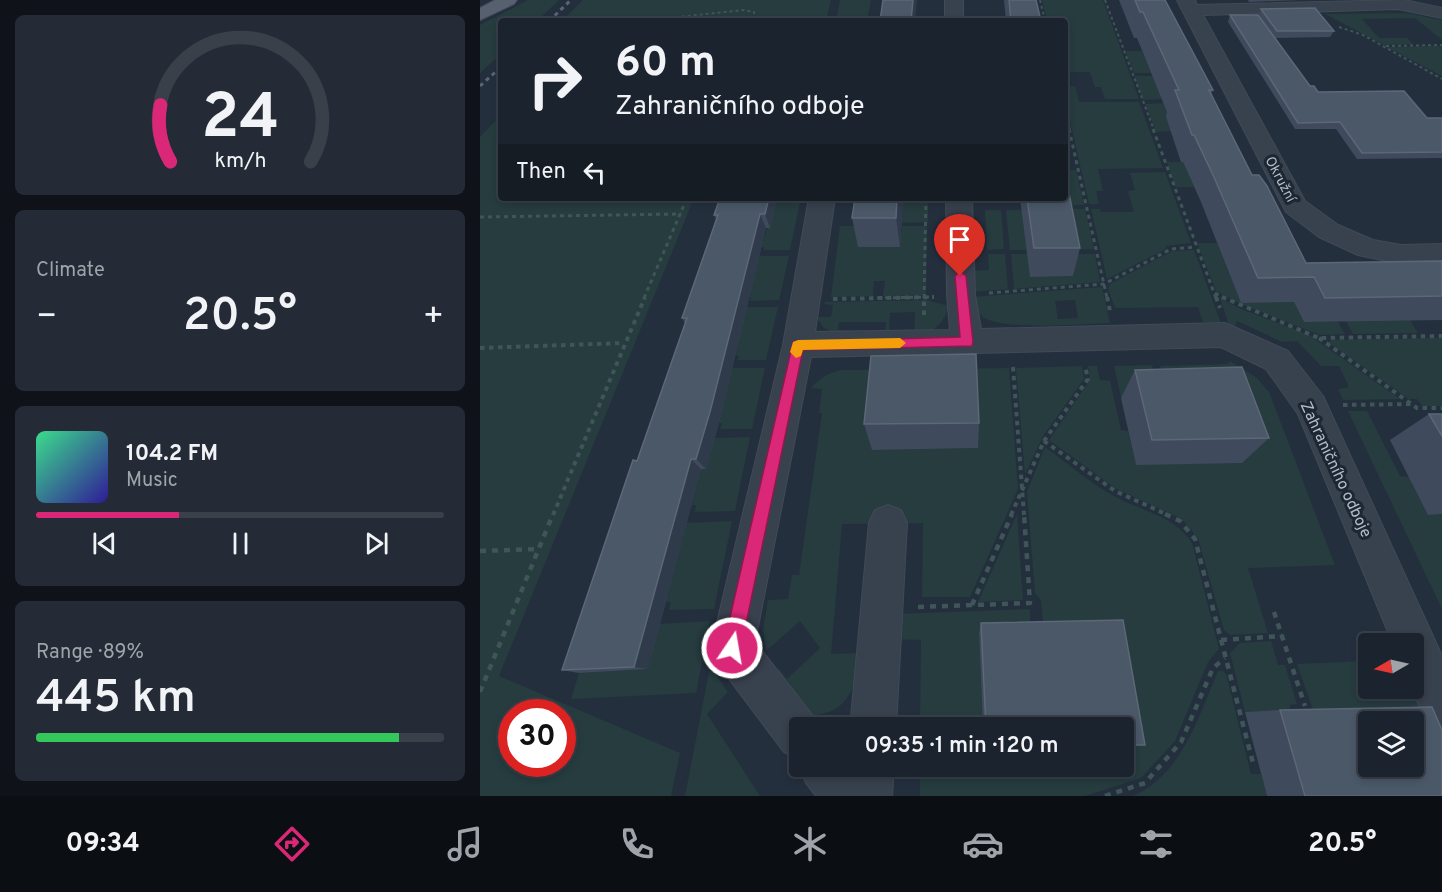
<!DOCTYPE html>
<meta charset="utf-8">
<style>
:root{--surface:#1b232e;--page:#242b36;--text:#f1f3f6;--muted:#a0a4aa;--line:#39404a;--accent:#db2777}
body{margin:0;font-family:Overpass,sans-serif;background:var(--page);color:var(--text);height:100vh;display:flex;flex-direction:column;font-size:22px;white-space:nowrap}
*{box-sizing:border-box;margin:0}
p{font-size:20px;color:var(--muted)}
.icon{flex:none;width:33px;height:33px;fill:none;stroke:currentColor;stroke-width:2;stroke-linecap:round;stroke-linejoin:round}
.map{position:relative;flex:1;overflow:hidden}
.side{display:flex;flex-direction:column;gap:15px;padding:15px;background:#0f1319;width:480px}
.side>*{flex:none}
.hud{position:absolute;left:18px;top:18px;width:570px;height:183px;border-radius:6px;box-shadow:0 3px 9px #0003,0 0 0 2px var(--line);background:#1b232e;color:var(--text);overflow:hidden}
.needle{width:39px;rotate:261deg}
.buttons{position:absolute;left:878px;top:633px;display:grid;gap:12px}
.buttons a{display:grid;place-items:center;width:66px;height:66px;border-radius:6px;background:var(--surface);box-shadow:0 3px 9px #0003,0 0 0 2px var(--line);font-size:30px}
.speed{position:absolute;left:18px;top:699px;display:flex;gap:12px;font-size:30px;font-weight:700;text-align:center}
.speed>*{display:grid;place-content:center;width:78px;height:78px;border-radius:50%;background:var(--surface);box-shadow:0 3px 9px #0003,0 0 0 2px var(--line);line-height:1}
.speed .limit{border:9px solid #d22;background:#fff;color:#111}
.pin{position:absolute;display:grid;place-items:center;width:51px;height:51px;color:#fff;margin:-62px -26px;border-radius:50% 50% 50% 0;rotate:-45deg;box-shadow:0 0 6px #0007}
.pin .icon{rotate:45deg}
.me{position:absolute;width:66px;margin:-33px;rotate:12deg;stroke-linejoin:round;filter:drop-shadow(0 0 4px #0008)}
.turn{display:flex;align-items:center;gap:21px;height:126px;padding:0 18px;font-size:27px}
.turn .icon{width:78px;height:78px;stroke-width:2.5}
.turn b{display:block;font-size:42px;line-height:51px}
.then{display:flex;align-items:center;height:57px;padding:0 18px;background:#0003;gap:12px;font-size:22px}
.big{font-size:45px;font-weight:600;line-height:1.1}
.side .widget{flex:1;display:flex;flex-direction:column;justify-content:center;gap:9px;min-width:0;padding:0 21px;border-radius:9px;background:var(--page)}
.side .dial{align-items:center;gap:0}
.dial svg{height:156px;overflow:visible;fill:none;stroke:var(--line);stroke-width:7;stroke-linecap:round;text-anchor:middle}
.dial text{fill:var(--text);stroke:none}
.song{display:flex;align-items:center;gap:18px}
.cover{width:72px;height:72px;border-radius:9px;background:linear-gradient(135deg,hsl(150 70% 55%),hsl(250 70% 35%))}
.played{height:6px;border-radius:3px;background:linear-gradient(90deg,var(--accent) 35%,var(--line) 35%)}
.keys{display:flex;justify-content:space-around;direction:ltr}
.heat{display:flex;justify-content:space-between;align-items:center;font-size:33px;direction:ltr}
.charge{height:9px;border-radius:4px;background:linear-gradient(90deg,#34c759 89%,var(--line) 0)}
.trip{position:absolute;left:309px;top:717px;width:345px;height:60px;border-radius:6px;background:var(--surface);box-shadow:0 3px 9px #0003,0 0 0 2px var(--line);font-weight:600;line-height:60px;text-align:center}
.tab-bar{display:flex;height:96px;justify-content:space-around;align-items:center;background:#0b0e12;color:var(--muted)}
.tab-bar .icon{width:42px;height:42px}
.tab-bar .selected{color:var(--accent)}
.tab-bar b{font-size:27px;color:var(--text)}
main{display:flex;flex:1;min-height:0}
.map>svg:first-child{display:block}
.green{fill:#263c3f;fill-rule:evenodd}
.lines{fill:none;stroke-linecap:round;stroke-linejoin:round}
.minor-casing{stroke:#414a57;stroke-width:2}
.major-casing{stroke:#414a57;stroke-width:2}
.path-far3{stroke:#3f5557;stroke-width:2;stroke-dasharray:3 3;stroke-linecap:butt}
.path-far2{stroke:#3f5557;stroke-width:3;stroke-dasharray:4 4;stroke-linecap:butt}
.path-far1{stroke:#3f5557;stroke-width:4;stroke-dasharray:4.5 4.5;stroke-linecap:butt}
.path{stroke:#3f5557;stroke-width:4.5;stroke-dasharray:6 6;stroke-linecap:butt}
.minor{fill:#38414e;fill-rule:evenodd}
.major{fill:#56606e;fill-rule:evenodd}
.rail{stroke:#5a6575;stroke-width:3;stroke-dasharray:4 4;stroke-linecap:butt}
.wall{fill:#3f4b5c}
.shaded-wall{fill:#2f3b4b}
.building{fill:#4b5868;stroke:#5c6777;stroke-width:1.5;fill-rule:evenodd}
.route{fill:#db2777;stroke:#8e194d;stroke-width:1.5}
.slow{fill:#f59e0b}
.labels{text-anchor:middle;stroke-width:6;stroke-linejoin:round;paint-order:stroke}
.far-street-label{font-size:14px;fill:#b4bcc9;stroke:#1d2633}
.street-label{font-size:16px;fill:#b4bcc9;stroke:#1d2633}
</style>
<main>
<section class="side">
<div class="widget dial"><svg viewBox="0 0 100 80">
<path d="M14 69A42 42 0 1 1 86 69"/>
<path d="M14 69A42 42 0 0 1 9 40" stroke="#db2777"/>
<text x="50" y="56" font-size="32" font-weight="700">24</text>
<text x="50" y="72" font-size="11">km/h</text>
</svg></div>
<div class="widget"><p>Climate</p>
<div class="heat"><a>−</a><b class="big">20.5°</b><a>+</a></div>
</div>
<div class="widget">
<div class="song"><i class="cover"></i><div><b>104.2 FM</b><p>Music</p></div></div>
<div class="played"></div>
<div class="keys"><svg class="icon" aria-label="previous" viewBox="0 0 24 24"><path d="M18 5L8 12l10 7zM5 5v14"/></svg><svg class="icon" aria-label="pause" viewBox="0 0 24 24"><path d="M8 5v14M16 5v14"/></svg><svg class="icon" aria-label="next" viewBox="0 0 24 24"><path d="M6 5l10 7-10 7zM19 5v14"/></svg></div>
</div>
<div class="widget"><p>Range · 89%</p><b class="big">445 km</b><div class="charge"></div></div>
</section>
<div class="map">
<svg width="962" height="796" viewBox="0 0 962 796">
<rect width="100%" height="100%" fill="#242f3e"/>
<path class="green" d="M48 0H79L57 21H21V54L0 73V25Z
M103 0H351L346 21H82Z
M360 0H391L387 21H356Z
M562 0H623L659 99H625L621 87H615L610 72H585V74V21H567Z
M926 13 962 20V40L935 18 882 19 899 38H927L933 44 904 45 845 14Z
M962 46V76L907 47Z
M645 51H662L671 73H654Z
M585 76 589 86H595L599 102H659L683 168 618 169 623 191H616L619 204H609L585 99Z
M654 76H673L683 99 663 100Z
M684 103 689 117H686L691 131 676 132 665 104Z
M21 115V198H214L19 676 200 753 191 796H0V137ZM82 712V764H32V712Z
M687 162H703L714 187H695Z
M585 170H596L604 205 581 206 585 198Z
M685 172 711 243 686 246V249L627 279 611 209H620L621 212H654L648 191 655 190 650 173Z
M423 198H448V222L422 223Z
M297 201 320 202 310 250H284V247H281Z
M582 209H605L614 249 589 250Z
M505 210H521L524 249 507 250Z
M526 210H542L547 250H530Z
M360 226H381L419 247 422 226H447L446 295 403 296 405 281H394L393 296 351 297Z
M717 243H737L761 303 814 302 824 322H858L865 334 840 335 761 304 736 291Z
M714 250 741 323 723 322 718 307 635 308 628 289 630 284 692 251Z
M508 254H525L528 289 491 292 490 271 509 270Z
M531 254H548L550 277 594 275 590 254H615L620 282 534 289Z
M279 256H309L299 300 270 301 271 297H268Z
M622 287 630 323C602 324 523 331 503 317 497 312 493 304 492 297ZM595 300 598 318 578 319 575 301Z
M740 298 761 309 829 335 920 399 863 400 858 389 869 387 859 366H841L817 341 802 342 757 321 754 327 749 325Z
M446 300 469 306C463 325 453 333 434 337L435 312 410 313 409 338H405L406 322H359L358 330H366L365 338 344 328 336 317H351L353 305 344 304 345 302Z
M265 307H298L286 360H258L259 356 256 355Z
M930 320 938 333 873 334 866 321Z
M962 338V406H942L937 399H929L849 343V341L852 340Z
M750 361 777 378 789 392 855 565 768 568 788 633 750 635 744 630 718 538 702 519 635 488 569 440 610 380 608 366H617L620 380 630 381 641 430 648 431 656 465 690 397 680 366 748 364Z
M672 365 680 394 675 398H641L634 366Z
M602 366 604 379 563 436 545 474 536 368Z
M252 368H285L272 429H240L242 423H239Z
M529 368 538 489 490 597H442L443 523 362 524 351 654 379 653C378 678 372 706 345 713 337 716 330 716 322 712 314 706 301 683 294 674L299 669 307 679 340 648 320 621 286 651 283 630 288 600 308 599 312 575H319L342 413H339L342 389 331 388C340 378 348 373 361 370H438L392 450 497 448 447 369Z
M868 411H887L920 476 929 477 948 515 962 514V609Z
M270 437 255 511 215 512 216 505H212L221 469H226L234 438Z
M565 447C589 464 612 485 638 498 666 513 693 515 712 543L739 649 728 662 695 741 661 778 605 796H440V767L644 766V728L564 632 561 600 555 593 547 492Z
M537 514 543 600 498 602Z
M252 521 234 609 189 610 191 602H186L206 523Z
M550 609V628L499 634 503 727H440L441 640 412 639 414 614Z
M230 621 216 693 91 699 99 673 168 669 179 624Z
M791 641 798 665H805L817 704 810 705V711L765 712 750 653 760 643Z
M888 661V688H933C948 719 952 736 933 766V722L833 710 817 664Z
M230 667 248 692 227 714 280 796H205Z
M738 671H743L746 674 771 774H781L787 796H653C701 776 719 716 738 671Z"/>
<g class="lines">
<defs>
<path id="minor" d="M465 0H483V21H465Z
M697 0H715L717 5 924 0 962 8V18L918 9 723 15 825 201 858 225 893 240 921 245 962 244V264H921L878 255 839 237 806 212Z
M329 198H355L335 332 470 330 467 295 466 198H492L495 295 501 329 745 323 808 351 843 396 962 656V730L946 723 932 688 933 644H913L818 414 786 369 741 347 331 357 275 642 336 720 340 728H320V759L304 752 237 663 231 648 303 345Z
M408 505 421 510 427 523 416 728H370L389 523 395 510Z
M319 766H414L412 796H336L326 783Z"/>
<path id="major" d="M15 0H37L34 4 0 20V8Z"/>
</defs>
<use href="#minor" class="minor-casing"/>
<use href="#major" class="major-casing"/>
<path class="path-far3" d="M560 0 565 21
M625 0 674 130
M160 21 264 10 274 12 273 21
M859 27 883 35 962 79
M906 46 962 45
M585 109 590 130
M16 117 21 116"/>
<path class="path-far2" d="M589 129 627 298
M673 129 736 298
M0 217 201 214
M509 293 624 284 691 249 716 247
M735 293 745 298
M164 298 207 198
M397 298 454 297
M444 298 446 198"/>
<path class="path-far1" d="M627 297 630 311
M736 297 740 308
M742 297 839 338 962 336
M353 299 454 297
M444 315V297
M839 338 937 408H962
M0 348 144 343
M533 367 544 515
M863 405 931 404
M564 441 635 491 688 515
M73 515 165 297
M531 515 564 441 608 379 605 366"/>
<path class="path" d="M685 514 700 521 715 539 774 767
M0 551 59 549
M492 605 532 514
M438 607 550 603 544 514
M794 612 825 706
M741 640 802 636
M0 692 73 514
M625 796 665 783 701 742 733 668 745 658"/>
<use href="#minor" class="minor"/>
<use href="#major" class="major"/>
<path class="rail" d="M69 21 91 0
M0 86 21 67"/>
</g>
<path class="wall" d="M524 0H556L561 21H526Z
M639 0H685L733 90 731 94 772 175 826 263 962 261V320L824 322 814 302 761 303 721 202 703 162H701L686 117 687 112 657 38H654Z
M768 0H820L769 2Z
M781 9 854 31 850 37 794 38 830 86 838 92 947 118H962V158L877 159 856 129H815L748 22 750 15 792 34 779 16Z
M240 198H297L290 228H286L239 423 226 469H221L168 669 99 673 82 670 157 461 205 323 202 318 236 219 234 215Z
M375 198H423L420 247H378L372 218Z
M540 198H585L600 248 593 276 550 277Z
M655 370 789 438 762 463 656 465 641 398Z
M949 414H962V514L948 515 910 440Z
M499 423 498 448 392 450 384 424Z
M501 623 644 728H503L499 633Z
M800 710 962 796H787L765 712Z"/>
<path class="shaded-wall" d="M433 0H437L435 21H431Z
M289 198H297L290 228 285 214Z
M417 198H423L420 247 416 218Z
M280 214 286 228 239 423 226 469 216 459Z
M211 459 221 469 168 669 154 667Z"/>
<path class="building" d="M403 0H433L431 21H400Z
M529 0H556L561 21H531Z
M655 0H685L733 90H729L772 175H779L787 186 826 263 962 261V296L845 298 834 277 778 278 733 175 714 135H712L695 90H699L663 12H660Z
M835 8 854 31H797L781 9Z
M750 15H778L830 86H834L838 92 924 91 947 118H962V152L882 153 860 122 818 123Z
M585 173 600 248H554L547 198H585Z
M240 198H289L285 214H280L230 412 216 459H211L154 667 82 670 153 460 157 461 207 318H202L238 215H234Z
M375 198H417L416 218H372Z
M496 354 499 423 384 424 391 356Z
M762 367 789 438 672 440 655 370Z
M949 414H962V436Z
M643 620 665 745H644V728H506L501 623Z
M952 707 962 730V796H825L800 710ZM888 722H933V766H888Z"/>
<path class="route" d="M480 271 486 276 493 342 492 346 323 350 261 648 258 654 252 657 246 654 243 648 313 342 480 337 475 276Z"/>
<path class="slow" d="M420 338 426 343 420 348 323 350 321 356 316 358 310 352 313 342 318 340Z"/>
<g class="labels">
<g class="far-street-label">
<text transform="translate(801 179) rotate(62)" y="5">Okružní</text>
</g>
<g class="street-label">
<text transform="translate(857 469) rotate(65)" y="6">Zahraničního odboje</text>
</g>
</g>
</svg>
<div class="buttons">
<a><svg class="needle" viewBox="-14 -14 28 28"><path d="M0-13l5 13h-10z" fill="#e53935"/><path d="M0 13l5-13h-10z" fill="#a0a4aa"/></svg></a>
<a><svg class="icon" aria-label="layers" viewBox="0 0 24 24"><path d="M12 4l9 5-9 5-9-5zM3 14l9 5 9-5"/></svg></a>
</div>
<div class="speed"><div class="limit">30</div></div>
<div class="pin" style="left:480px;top:276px;background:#d93025"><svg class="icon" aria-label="arrive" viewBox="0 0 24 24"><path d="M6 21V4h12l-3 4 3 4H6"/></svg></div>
<svg class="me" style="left:252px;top:648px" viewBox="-20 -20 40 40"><circle r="17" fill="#db2777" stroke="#fff" stroke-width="3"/><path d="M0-11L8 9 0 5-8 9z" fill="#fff"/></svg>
<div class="trip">09:35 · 1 min · 120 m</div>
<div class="hud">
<div class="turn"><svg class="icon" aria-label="right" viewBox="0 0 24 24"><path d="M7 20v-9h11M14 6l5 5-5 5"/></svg><div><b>60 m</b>Zahraničního odboje</div></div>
<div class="then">Then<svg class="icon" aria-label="left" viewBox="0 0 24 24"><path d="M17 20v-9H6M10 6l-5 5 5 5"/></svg></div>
</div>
</div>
</main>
<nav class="tab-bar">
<b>09:34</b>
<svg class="icon selected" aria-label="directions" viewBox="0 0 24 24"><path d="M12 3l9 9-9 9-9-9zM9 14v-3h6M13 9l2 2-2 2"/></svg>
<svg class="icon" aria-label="music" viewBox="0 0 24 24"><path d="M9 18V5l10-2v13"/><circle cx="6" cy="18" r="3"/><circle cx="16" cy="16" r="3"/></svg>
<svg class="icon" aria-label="phone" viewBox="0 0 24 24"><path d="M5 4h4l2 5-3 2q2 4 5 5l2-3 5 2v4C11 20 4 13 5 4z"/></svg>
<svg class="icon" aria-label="climate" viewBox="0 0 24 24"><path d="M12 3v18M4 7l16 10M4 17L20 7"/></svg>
<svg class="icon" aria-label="car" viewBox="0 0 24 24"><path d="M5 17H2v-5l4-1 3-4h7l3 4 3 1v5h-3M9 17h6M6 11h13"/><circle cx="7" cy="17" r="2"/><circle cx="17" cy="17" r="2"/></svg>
<svg class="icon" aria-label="filters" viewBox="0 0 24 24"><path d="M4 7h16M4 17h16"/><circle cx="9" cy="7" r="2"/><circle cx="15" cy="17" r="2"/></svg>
<b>20.5°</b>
</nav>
